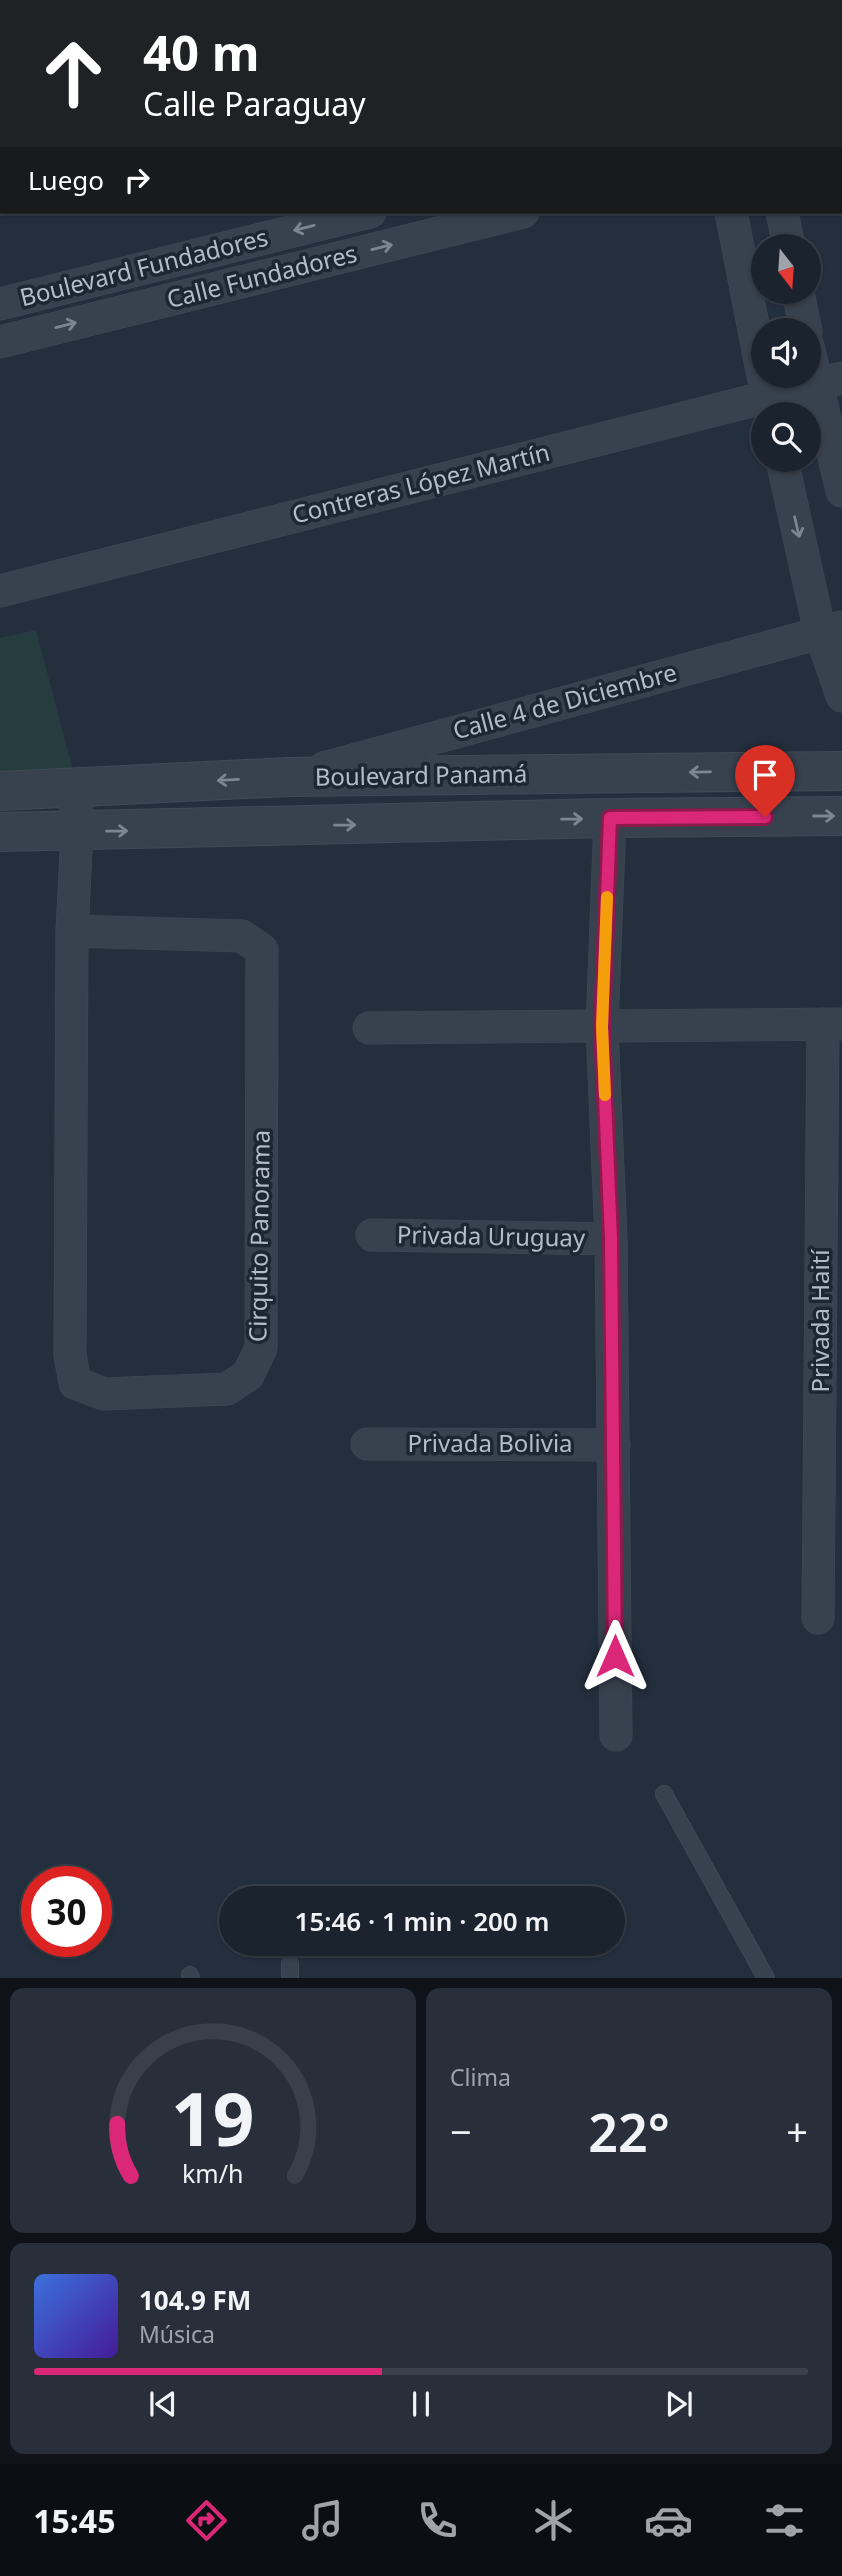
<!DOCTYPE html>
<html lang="es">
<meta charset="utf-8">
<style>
:root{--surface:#1b232e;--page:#282f3a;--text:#f1f3f6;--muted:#a0a4aa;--line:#39404a;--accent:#db2777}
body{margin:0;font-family:"Noto Sans",sans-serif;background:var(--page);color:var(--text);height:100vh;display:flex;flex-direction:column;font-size:26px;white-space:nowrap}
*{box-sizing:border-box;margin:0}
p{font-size:23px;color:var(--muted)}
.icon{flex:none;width:38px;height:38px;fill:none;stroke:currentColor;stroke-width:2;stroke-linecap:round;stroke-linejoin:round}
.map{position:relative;height:1978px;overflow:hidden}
.side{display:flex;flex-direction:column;gap:10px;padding:10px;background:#0f1319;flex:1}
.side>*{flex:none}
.guide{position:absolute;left:0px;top:0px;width:844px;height:214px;box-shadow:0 2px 5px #0004,0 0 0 2px var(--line);background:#202124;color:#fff;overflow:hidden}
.needle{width:46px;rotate:163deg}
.tools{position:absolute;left:751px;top:234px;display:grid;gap:14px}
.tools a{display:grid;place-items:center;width:70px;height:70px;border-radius:50%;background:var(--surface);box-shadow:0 2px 5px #0004,0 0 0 2px var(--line);font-size:35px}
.speed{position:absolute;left:21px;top:1866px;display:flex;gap:14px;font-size:35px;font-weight:700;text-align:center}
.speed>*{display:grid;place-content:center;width:91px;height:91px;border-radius:50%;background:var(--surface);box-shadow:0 2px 5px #0004,0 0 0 2px var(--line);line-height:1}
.speed .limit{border:10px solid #d22;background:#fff;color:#111}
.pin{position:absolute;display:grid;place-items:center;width:60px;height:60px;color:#fff;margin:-72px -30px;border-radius:50% 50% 50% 0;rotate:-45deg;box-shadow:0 0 7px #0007}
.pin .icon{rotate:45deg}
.me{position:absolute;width:77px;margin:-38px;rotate:0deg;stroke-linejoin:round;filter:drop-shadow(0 0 5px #0008)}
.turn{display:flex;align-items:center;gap:24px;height:147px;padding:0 28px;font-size:32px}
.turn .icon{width:91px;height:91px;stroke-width:2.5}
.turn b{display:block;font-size:49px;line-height:60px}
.then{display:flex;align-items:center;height:66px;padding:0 28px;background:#0003;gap:14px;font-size:26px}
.big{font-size:52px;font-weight:600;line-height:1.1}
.side .tile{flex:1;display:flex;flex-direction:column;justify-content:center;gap:10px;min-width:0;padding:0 24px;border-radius:14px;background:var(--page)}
.side .dial{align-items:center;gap:0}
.dial svg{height:182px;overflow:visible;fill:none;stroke:var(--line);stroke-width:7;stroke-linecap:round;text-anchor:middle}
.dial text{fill:var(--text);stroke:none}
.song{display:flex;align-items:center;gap:21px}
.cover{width:84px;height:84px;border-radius:10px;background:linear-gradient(135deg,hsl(220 70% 55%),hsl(260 70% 35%))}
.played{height:7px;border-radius:4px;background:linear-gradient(90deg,var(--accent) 45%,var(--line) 45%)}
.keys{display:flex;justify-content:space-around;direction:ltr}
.heat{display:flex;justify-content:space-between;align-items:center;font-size:38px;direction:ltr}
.side .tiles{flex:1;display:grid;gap:10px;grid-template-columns:1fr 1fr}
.tile:last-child{grid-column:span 2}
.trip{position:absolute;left:219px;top:1886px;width:406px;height:70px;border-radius:35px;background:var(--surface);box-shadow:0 2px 5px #0004,0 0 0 2px var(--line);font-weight:600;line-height:70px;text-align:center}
.tabs{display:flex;height:112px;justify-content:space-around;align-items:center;background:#0b0e12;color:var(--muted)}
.tabs .icon{width:49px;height:49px}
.tabs .on{color:var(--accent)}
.tabs b{font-size:32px;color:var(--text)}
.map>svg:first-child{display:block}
.green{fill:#263c3f}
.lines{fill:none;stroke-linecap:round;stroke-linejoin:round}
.service-casing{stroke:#414a57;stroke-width:18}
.minor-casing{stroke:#414a57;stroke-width:33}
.tertiary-casing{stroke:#414a57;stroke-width:40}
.service{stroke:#38414e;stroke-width:16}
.minor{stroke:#38414e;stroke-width:32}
.tertiary{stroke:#38414e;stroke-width:38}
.oneway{stroke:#7c8592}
.route-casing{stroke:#8e194d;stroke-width:18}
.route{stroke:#db2777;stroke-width:12}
.slow{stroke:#f59e0b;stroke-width:12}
.labels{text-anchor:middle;stroke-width:7;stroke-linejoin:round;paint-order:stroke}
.street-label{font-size:24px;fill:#b4bcc9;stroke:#1d2633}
</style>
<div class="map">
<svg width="842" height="1978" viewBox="0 0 842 1978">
<rect width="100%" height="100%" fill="#242f3e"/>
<path class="green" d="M36 630 75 778 0 781V638Z"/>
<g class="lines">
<defs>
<path id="service" d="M664 1794 766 1978
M290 1964V1978
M190 1975 191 1978"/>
<path id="minor" d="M676 0V2
M730 0 731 2
M250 2 257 0
M0 64H2
M731 212 763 376
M782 212 789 247
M798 292 806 331
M0 304 370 212
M0 342 523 212
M808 346 842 491
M782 460 820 632 842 696
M0 591 842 378
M324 768 842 627
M610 818 602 1027 611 1239 616 1735
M72 931 242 936 262 950 261 1348 248 1375 227 1389 104 1394 75 1383 70 1355 72 931 77 832 75 788
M369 1028 842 1024
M372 1235 611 1239
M367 1444 614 1445
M818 1618 823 1024"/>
<path id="tertiary" d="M0 791 288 777 842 771
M0 832 610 818 842 816"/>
</defs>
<use href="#service" class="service-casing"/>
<use href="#minor" class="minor-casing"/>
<use href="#tertiary" class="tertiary-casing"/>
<use href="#service" class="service"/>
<use href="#minor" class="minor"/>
<use href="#tertiary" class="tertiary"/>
</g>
<defs><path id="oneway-shaft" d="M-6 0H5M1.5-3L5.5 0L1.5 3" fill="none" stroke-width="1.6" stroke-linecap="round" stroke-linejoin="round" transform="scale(1.75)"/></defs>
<g class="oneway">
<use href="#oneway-shaft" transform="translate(304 228) rotate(166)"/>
<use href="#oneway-shaft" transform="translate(382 247) rotate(-14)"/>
<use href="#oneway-shaft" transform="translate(66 325) rotate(-14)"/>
<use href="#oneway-shaft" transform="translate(797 527) rotate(77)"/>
<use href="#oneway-shaft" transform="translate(700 772) rotate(179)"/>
<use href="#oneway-shaft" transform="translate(228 780) rotate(177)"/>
<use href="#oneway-shaft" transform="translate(824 816)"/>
<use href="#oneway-shaft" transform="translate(572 819) rotate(-1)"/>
<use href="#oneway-shaft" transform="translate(345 825) rotate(-1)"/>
<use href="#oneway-shaft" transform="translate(117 831) rotate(-1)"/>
</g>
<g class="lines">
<defs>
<path id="route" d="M615 1656 611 1239 602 1027 610 818 765 817"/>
</defs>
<use href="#route" class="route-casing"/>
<use href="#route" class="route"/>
<path class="slow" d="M605 1095 602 1027 607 897"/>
</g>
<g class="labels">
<g class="street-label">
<text transform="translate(144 268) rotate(-14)" y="8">Boulevard Fundadores</text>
<text transform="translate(262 277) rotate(-14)" y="8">Calle Fundadores</text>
<text transform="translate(421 484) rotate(-14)" y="8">Contreras López Martín</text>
<text transform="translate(565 702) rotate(-15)" y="8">Calle 4 de Diciembre</text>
<text transform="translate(421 776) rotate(-1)" y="8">Boulevard Panamá</text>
<text transform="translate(260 1236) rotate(-89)" y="8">Cirquito Panorama</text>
<text transform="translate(491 1237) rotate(1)" y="8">Privada Uruguay</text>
<text transform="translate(821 1321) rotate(-90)" y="8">Privada Haití</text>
<text x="490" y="1452">Privada Bolivia</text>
</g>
</g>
</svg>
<div class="tools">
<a><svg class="needle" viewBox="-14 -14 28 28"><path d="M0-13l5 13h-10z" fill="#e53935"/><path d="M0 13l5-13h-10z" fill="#a0a4aa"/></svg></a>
<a><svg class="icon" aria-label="sound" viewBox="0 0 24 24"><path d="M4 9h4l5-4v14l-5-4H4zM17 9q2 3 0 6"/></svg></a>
<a><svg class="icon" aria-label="search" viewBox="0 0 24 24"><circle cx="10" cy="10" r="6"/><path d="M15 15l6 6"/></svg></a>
</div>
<div class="speed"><div class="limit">30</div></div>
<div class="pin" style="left:765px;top:817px;background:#d93025"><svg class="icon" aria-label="arrive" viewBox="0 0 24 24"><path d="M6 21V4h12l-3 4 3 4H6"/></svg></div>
<svg class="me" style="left:615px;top:1656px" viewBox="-20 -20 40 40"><path d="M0-17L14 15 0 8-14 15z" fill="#db2777" stroke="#fff" stroke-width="4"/></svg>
<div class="trip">15:46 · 1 min · 200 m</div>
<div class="guide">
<div class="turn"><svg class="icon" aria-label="ahead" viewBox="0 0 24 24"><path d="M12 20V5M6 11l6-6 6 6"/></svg><div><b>40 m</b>Calle Paraguay</div></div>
<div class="then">Luego<svg class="icon" aria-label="right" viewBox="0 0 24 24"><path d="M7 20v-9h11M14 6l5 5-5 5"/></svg></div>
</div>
</div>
<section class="side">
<div class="tiles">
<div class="tile dial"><svg viewBox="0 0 100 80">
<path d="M14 69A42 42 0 1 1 86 69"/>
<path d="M14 69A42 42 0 0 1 8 46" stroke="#db2777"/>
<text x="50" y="56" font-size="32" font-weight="700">19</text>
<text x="50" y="72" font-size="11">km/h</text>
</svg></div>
<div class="tile"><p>Clima</p>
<div class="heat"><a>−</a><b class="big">22°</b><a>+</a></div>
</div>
<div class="tile">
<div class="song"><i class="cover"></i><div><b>104.9 FM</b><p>Música</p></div></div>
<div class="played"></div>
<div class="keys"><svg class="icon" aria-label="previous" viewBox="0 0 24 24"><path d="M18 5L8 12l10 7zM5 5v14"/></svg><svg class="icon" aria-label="pause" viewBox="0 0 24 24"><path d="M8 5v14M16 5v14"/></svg><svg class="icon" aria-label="next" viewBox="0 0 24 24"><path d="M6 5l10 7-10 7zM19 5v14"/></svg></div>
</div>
</div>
</section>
<nav class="tabs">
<b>15:45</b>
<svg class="icon on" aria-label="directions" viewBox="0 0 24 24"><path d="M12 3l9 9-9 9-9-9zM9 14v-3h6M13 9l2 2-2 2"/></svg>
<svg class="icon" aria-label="music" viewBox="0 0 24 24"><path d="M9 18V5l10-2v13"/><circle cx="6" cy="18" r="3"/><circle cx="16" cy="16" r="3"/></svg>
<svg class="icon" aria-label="phone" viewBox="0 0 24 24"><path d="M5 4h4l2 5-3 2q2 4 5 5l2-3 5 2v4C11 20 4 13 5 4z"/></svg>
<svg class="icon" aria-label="climate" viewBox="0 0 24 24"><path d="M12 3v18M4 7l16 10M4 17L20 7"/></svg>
<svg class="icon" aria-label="car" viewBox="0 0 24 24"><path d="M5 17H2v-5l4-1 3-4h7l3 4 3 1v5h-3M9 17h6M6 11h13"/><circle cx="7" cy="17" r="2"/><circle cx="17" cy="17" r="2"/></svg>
<svg class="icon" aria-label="filters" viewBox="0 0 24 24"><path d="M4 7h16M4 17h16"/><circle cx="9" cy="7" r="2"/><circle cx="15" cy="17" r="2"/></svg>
</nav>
